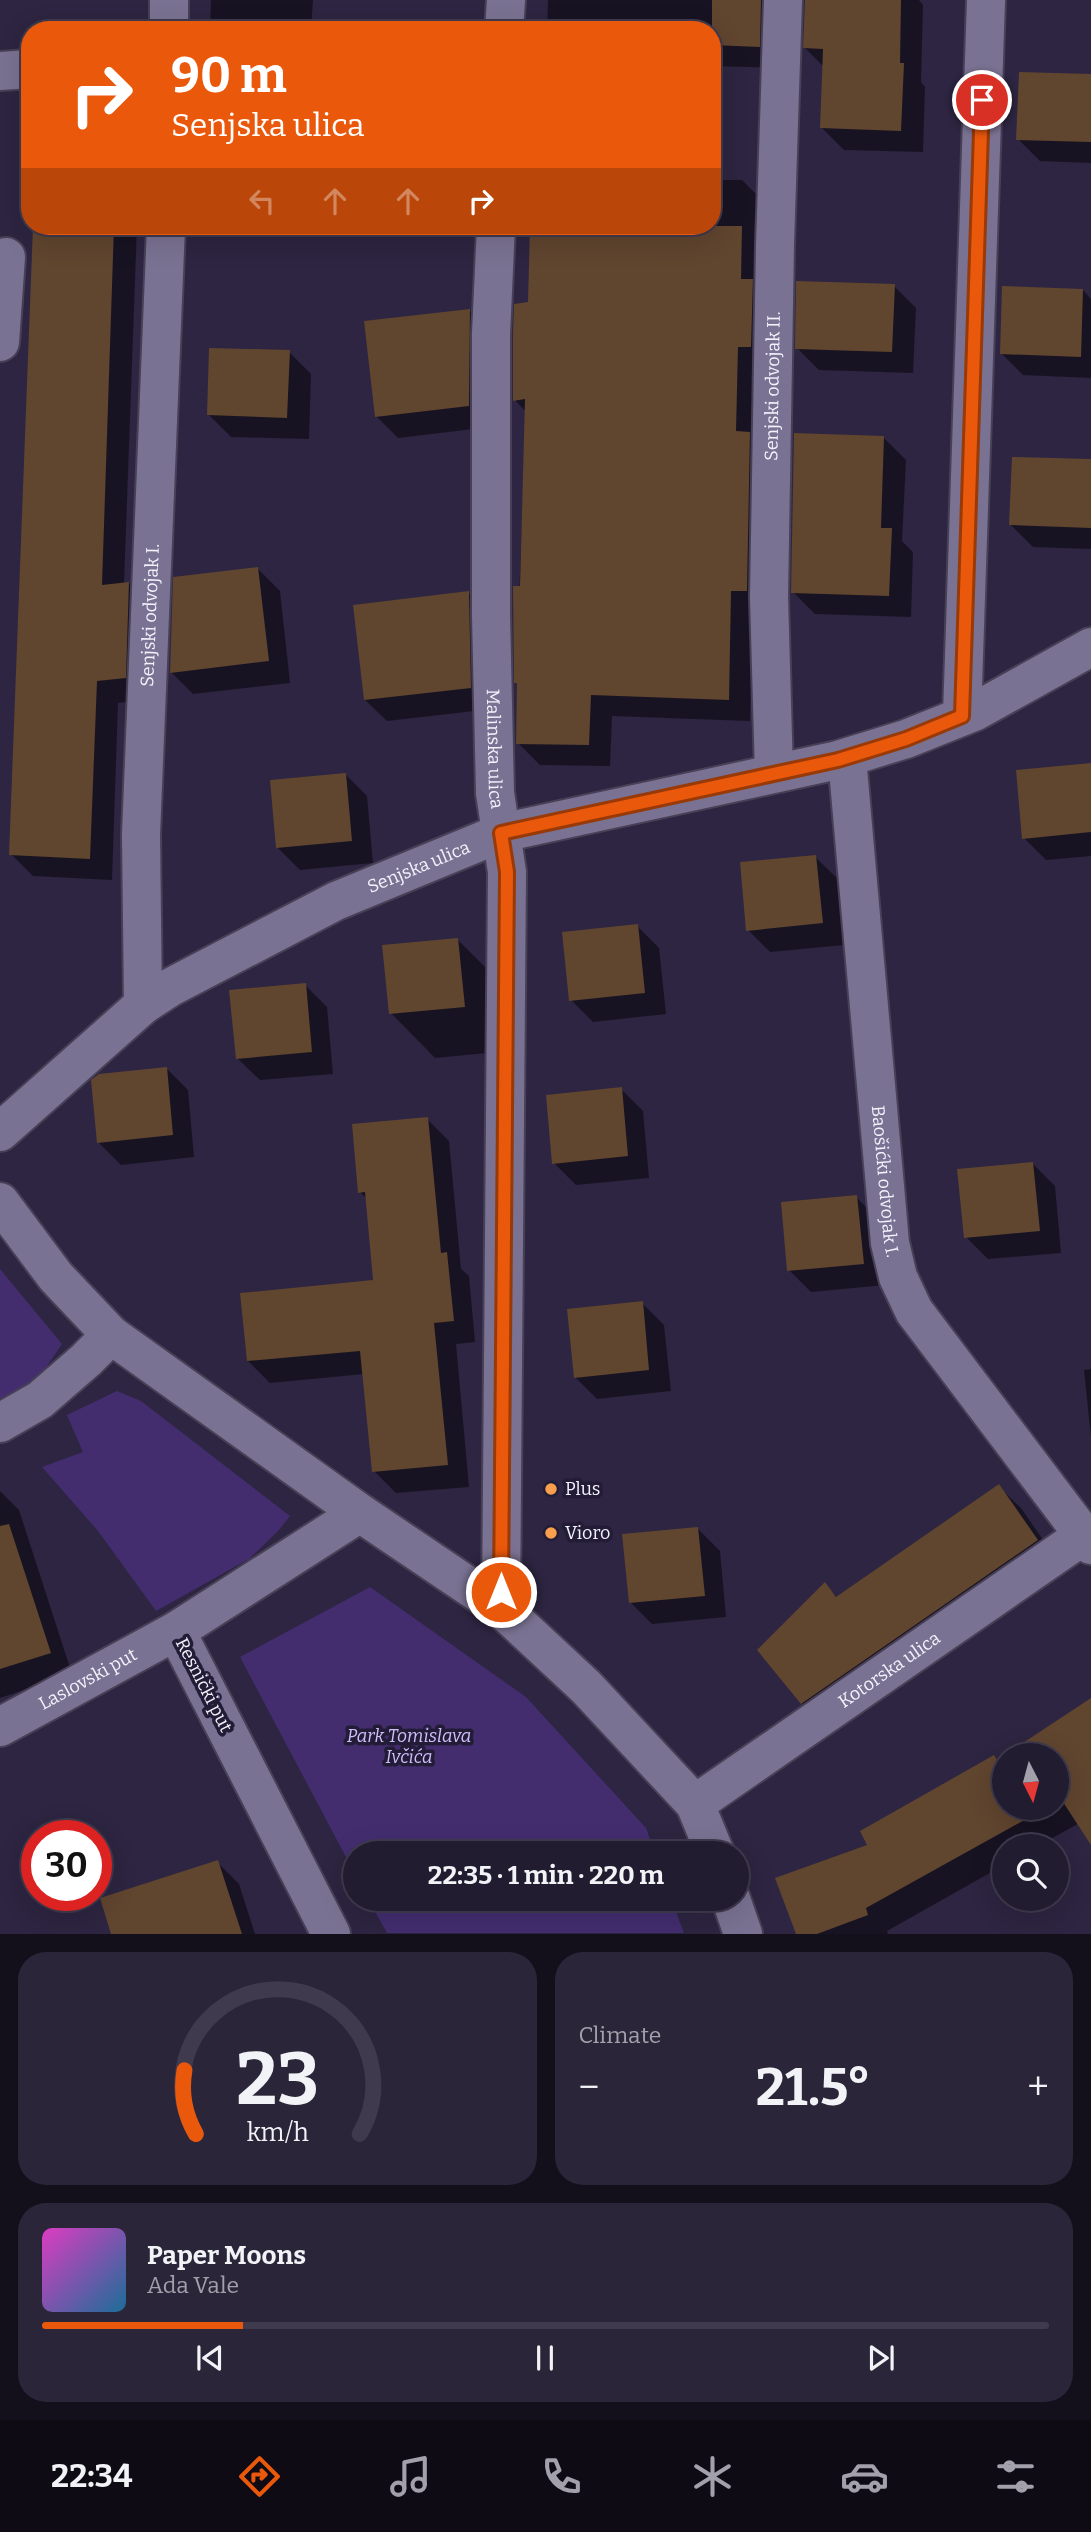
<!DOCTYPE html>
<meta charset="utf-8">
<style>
:root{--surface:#221c31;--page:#2a2539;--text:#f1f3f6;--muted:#a2a1ab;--line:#3f3a4d;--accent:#ea580c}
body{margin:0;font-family:Bitter,serif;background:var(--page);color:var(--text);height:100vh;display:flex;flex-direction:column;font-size:26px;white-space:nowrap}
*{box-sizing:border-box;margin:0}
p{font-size:23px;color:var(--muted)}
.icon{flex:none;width:38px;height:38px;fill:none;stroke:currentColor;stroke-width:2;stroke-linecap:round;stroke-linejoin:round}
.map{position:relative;height:1934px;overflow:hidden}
.panel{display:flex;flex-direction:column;gap:18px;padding:18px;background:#130f1b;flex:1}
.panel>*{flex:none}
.guide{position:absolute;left:21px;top:21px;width:700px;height:214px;border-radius:28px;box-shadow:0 7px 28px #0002,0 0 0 2px var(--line);background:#ea580c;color:#fff;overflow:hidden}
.needle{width:46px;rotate:174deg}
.fabs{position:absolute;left:992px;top:1743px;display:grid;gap:14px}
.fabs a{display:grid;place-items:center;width:77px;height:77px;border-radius:50%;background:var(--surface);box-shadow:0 7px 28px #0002,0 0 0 2px var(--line);font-size:35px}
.speed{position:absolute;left:21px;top:1820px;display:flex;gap:14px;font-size:35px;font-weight:700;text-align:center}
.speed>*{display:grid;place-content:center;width:91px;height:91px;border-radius:50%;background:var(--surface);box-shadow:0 7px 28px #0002,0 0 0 2px var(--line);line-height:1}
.speed .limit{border:10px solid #d22;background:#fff;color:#111}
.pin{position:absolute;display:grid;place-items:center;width:60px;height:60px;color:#fff;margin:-30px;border:4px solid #fff;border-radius:50%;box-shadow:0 2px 7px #0007}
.me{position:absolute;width:77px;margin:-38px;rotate:0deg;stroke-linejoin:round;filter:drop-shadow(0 0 5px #0008)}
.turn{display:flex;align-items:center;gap:24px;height:147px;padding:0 35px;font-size:32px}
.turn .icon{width:91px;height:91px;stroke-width:2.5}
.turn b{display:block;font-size:49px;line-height:60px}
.lanes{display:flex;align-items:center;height:66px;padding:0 35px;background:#0003;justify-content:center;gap:35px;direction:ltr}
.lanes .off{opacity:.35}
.big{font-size:52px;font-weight:700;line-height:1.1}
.panel .tile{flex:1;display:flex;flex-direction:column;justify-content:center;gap:10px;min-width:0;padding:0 24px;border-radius:28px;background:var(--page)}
.panel .dial{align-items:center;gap:0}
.dial svg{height:182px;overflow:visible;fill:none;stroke:var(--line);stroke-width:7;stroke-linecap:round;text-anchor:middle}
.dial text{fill:var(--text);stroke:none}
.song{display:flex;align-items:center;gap:21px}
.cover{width:84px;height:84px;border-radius:10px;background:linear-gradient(135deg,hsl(310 70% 55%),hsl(200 70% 35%))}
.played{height:7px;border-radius:4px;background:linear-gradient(90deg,var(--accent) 20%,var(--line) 20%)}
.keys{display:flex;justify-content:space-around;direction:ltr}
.heat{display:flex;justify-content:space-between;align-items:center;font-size:38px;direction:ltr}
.panel .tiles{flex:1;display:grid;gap:18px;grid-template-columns:1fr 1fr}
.tile:last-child{grid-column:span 2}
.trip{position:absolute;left:343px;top:1841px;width:406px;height:70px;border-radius:35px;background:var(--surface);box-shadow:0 7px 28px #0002,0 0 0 2px var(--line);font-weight:700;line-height:70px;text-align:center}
.tab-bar{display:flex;height:112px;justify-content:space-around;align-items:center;background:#0e0b14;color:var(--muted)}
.tab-bar .icon{width:49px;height:49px}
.tab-bar .active{color:var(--accent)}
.tab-bar b{font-size:32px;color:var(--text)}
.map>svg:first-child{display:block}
.green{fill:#432d6f}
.shadow{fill:#0007}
.building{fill:#60452f}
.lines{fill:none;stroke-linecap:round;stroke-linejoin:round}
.minor-casing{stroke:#474056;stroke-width:42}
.minor{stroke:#7a7292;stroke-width:38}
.route-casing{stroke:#983908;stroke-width:18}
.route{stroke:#ea580c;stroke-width:12}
.poi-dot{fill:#f99f4d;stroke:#231c36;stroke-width:2.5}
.labels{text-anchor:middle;stroke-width:7;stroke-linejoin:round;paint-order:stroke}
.street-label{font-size:18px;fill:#f4f2fd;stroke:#231c36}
.poi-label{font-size:18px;fill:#f4f2fd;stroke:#231c36;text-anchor:start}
.park-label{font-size:18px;font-style:italic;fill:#cfbffc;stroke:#231c36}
</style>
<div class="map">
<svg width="1091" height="1934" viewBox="0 0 1091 1934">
<rect width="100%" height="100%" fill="#2d2541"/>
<path class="green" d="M0 1269 62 1344 32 1388 0 1410Z
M117 1391 141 1401 290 1516 278 1531 249 1559 156 1611 98 1531 42 1467 83 1452 67 1415Z
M370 1587 526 1697 646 1828 655 1853H355V1874L240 1657Z
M368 1899H671L684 1933H387Z"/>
<path class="shadow" d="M211 0H313L311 30H210Z
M548 0H805L794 3 781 68 712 66V30H547Z
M807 0H919L923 5 921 82 925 87 923 152 844 150 822 128 824 67 805 48Z
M1091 76V163L1040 161 1018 139Z
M712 180H742L764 202 750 721 612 716 610 766 540 765 518 743 519 685 516 682 526 412 515 400 530 304 532 226 670 229V226H712Z
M35 226H137L124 584 129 583 151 605 147 699 118 703 112 880 33 876 11 854Z
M894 286 916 308 913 373 819 370 797 348Z
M1083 290 1091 299V378L1023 375 1001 353Z
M470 311 492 332 490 427 398 438 376 416Z
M289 352 311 374 309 439 231 437 209 415Z
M884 438 906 460 902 541 913 552 911 617 815 614 793 592Z
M1091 461V549L1033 547 1011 525Z
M258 569 280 591 290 683 193 694 171 672Z
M468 593 490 615 492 709 387 721 365 700Z
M1091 765V856L1046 860 1024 838Z
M345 774 367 796 373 863 300 870 278 848Z
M815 857 837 878 844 945 770 952 748 930Z
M637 926 659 948 666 1014 593 1022 571 1000Z
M458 940 502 984 508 1051 435 1058 391 1013Z
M305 985 327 1007 333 1074 260 1080 238 1059Z
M166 1068 188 1090 194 1157 121 1165 99 1143Z
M621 1089 643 1111 649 1178 576 1185 554 1163Z
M427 1119 449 1141 461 1269 469 1276 475 1342 456 1344 469 1487 396 1493 374 1471 364 1374 270 1383 248 1361 375 1282 367 1199 360 1192Z
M1033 1164 1055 1186 1061 1253 988 1259 966 1237Z
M856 1197 878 1219 885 1285 811 1292 789 1270Z
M642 1303 664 1325 671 1391 597 1399 575 1377Z
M1091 1369V1437L1084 1370Z
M999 1487 1021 1508 1059 1563 824 1725 802 1703 825 1585 838 1598Z
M0 1491 19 1510 72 1674 0 1698Z
M698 1529 720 1551 726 1617 652 1624 630 1602Z
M1091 1700V1825L1083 1821 1038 1846H1004V1865L887 1931 888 1934H797L1004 1757V1808H1057V1755H1007Z
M217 1862 239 1884 255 1934H113Z"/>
<path class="building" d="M712 0H761L760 47 712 45Z
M805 0H901L900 63H904L901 131 820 128 823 49 803 48Z
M1019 72 1091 74V142L1016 140Z
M33 226H114L102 585 129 582 126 678 97 681 90 859 9 855Z
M530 226H742L741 279H753L751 347H738L736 431 750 432 747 591H731L729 700 591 695 589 745 516 744 517 683H514L513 586H520L525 399 513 401V335L514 304 528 302Z
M796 281 895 284 892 352 795 349Z
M1002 286 1083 289 1081 357 1000 354Z
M470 309 469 406 375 417 364 321Z
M209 348 290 350 287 418 207 415Z
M794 433 884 436 881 528H892L889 596 791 593Z
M1012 457 1091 459V528L1009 525Z
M258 567 269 661 170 673 173 577Z
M469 591 471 688 364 700 353 605Z
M1091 763V832L1022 839 1016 770Z
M346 773 352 841 276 848 270 780Z
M816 855 823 923 746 931 740 862Z
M638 924 645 993 569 1001 562 932Z
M458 938 465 1007 389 1014 382 945Z
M306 983 312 1052 236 1059 229 990Z
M167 1067 173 1135 97 1143 91 1080 99 1074Z
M622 1087 628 1156 552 1164 546 1095Z
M428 1117 441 1253 447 1252 454 1321 434 1323 448 1465 372 1472 360 1351 247 1361 240 1293 373 1280 365 1192 358 1193 352 1124Z
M1033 1162 1040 1231 964 1238 957 1169Z
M857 1195 864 1264 787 1271 781 1202Z
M643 1301 649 1370 574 1378 567 1309Z
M999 1484 1038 1540 801 1704 757 1650 825 1582 836 1597Z
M9 1524 51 1653 0 1669V1526Z
M698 1527 705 1596 629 1603 622 1534Z
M1091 1698V1845L1061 1799 1057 1802V1755H1004V1808H1046L866 1908 868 1915 817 1934H796L775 1878 867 1845 860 1831 994 1755 997 1760Z
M218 1860 242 1934H111L100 1898Z"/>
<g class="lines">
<defs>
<g id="minor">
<path d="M169 0V30"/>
<path d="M504 30 506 0"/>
<path d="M0 71 30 69"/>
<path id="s1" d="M496 226 491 334V615L495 793 507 872 501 1608"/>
<path d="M0 342 6 257"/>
<path d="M962 716 986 0"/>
<path id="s2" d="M847 758 890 1243 898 1277 914 1311 1091 1545"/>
<path id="s3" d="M774 773 769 597 775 245 783 0"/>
<path id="s4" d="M143 1005 141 834 166 226"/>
<path id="s5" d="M0 1132 143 1005 169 988 336 901 501 833 838 760 906 739 976 711 1091 647"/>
<path d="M0 1202 56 1277 111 1335 360 1513 501 1608 586 1687 695 1804 715 1853"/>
<path d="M0 1423 40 1400 86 1360 111 1335"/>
<path id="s6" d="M0 1727 176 1631"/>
<path id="s7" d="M695 1804 1083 1536"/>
<path d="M731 1899 743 1934"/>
<path d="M331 1934 176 1631 360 1513"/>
</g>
</defs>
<use href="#minor" class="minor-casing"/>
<use href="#minor" class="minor"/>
</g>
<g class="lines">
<defs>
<path id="route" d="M501 1592 507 872 501 833 838 760 906 739 962 716 982 100"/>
</defs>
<use href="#route" class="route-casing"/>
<use href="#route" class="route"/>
</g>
<g class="poi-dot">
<circle cx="551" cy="1489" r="7"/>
<circle cx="551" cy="1533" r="7"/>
</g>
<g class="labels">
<g class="street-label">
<text dy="6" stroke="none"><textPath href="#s3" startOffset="387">Senjski odvojak II.</textPath></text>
<text dy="6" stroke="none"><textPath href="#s4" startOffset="390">Senjski odvojak I.</textPath></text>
<text dy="6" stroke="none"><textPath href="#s1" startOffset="523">Malinska ulica</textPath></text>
<text dy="6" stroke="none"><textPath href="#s5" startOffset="500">Senjska ulica</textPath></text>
<text dy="6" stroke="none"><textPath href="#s2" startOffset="425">Baošićki odvojak I.</textPath></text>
<text dy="6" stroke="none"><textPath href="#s7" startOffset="236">Kotorska ulica</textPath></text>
<text dy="6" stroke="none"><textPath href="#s6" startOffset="100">Laslovski put</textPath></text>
<text transform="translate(204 1685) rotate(63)" y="6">Resnički put</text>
</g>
<g class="poi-label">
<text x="565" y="1495">Plus</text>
<text x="565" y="1539">Vioro</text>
</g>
<g class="park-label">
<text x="409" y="1742">Park Tomislava<tspan x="409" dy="21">Ivčića</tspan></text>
</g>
</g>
</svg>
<div class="fabs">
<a><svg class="needle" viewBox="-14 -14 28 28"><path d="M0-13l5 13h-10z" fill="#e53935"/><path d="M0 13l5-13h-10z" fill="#a2a1ab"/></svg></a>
<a><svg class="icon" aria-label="search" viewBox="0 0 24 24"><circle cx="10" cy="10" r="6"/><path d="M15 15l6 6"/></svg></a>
</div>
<div class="speed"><div class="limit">30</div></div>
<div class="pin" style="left:982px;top:100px;background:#d93025"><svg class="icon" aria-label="arrive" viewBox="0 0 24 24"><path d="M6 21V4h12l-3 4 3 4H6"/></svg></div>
<svg class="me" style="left:501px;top:1592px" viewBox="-20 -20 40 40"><circle r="17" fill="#ea580c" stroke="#fff" stroke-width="3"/><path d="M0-11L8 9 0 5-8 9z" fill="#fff"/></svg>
<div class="trip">22:35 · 1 min · 220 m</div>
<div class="guide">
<div class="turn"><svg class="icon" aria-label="right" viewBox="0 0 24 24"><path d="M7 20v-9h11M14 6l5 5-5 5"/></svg><div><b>90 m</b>Senjska ulica</div></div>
<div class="lanes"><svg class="icon off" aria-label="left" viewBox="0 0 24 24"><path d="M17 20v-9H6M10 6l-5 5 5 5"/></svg><svg class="icon off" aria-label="ahead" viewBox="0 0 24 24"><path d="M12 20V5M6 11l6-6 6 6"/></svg><svg class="icon off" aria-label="ahead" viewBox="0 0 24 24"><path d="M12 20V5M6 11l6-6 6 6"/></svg><svg class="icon" aria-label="right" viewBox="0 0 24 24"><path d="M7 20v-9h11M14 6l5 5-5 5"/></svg></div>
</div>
</div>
<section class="panel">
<div class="tiles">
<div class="tile dial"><svg viewBox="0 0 100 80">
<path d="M14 69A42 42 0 1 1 86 69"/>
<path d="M14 69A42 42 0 0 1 9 41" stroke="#ea580c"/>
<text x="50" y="56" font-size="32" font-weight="700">23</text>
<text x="50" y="72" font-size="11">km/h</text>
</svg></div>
<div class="tile"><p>Climate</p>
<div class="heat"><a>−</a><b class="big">21.5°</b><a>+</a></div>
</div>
<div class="tile">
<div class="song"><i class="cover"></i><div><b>Paper Moons</b><p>Ada Vale</p></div></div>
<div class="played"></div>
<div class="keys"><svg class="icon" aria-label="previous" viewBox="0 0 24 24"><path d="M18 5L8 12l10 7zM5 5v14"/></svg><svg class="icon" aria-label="pause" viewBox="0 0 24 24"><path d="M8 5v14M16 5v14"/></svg><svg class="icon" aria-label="next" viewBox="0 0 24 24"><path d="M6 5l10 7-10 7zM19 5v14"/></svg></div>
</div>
</div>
</section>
<nav class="tab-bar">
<b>22:34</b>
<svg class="icon active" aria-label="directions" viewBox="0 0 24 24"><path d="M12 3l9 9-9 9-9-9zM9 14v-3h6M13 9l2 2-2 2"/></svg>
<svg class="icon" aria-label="music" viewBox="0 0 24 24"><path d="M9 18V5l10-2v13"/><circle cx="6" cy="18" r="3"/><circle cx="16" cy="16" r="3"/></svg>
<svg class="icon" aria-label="phone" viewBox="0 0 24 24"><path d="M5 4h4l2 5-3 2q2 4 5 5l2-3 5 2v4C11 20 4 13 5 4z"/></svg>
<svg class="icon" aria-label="climate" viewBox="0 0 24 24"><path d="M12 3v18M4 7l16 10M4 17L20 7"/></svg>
<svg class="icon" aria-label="car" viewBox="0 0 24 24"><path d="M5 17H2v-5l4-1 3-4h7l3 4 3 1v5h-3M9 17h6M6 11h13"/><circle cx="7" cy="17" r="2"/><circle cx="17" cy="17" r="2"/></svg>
<svg class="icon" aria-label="filters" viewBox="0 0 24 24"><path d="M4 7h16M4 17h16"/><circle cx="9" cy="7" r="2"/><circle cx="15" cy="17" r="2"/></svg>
</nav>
